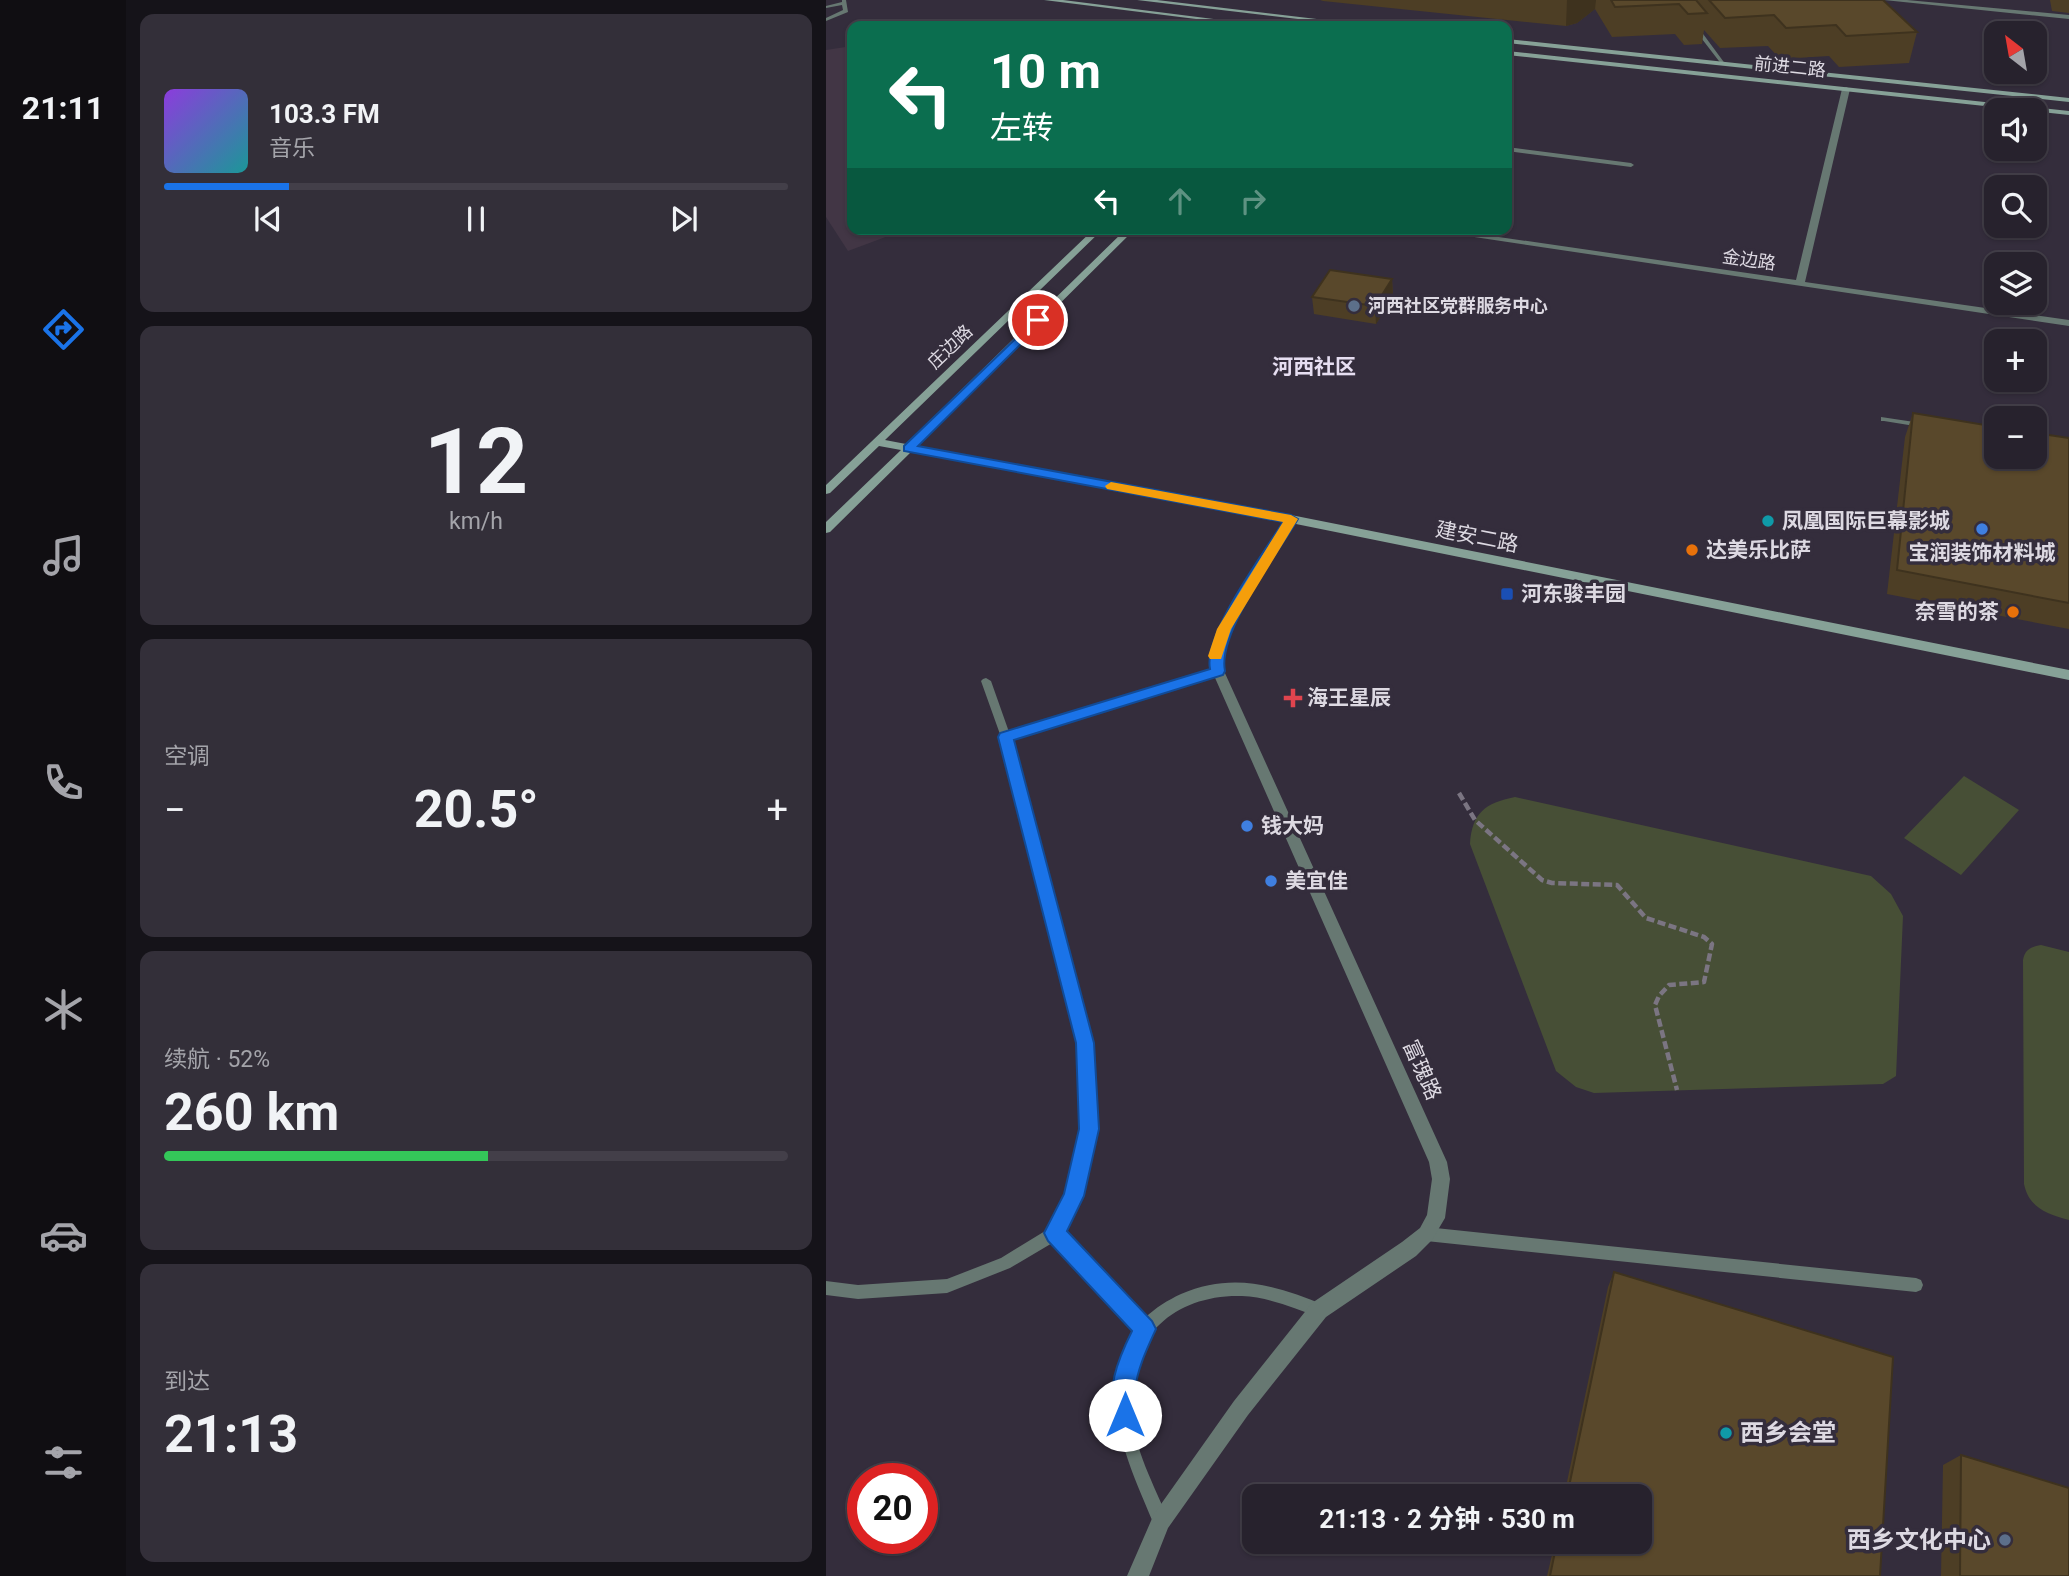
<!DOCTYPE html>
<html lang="zh">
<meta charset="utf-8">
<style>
:root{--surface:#27222d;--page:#332f39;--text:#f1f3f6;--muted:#a4a4aa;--line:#433f49;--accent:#1a73e8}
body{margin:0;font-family:Roboto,"Noto Sans SC",sans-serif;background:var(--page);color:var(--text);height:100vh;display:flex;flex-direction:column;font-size:26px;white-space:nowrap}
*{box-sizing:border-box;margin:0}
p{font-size:23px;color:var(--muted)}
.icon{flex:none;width:38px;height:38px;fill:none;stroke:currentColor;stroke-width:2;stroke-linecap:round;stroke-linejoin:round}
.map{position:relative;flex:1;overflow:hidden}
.sheet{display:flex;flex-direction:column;gap:14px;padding:14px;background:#151319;width:700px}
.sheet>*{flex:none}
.banner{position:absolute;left:21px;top:21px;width:665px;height:214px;border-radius:14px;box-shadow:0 2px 5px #0004,0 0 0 2px var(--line);background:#0b6e4f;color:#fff;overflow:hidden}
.needle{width:46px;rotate:329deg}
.buttons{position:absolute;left:1158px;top:21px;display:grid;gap:14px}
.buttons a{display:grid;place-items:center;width:63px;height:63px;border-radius:14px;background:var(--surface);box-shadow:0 2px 5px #0004,0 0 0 2px var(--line);font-size:35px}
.speed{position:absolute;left:21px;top:1463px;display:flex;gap:14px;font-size:35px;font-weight:700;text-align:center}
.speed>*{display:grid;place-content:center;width:91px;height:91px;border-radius:50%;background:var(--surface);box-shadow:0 2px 5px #0004,0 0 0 2px var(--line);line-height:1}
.speed .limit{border:10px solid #d22;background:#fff;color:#111}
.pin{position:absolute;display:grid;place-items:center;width:60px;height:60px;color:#fff;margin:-30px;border:4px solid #fff;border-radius:50%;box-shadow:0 2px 7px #0007}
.me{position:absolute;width:77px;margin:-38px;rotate:0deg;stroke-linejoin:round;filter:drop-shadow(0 0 5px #0008)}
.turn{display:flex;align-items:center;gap:24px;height:147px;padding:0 28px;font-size:32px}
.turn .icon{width:91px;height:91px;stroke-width:2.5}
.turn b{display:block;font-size:49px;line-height:60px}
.lanes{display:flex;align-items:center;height:66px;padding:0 28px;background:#0003;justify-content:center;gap:35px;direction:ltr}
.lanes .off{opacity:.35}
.big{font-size:52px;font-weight:700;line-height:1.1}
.sheet .card{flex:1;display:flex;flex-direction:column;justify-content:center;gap:10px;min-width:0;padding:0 24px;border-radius:14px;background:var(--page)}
.sheet .dial{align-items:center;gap:0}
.dial b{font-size:91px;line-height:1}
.song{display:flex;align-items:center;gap:21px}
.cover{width:84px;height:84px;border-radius:10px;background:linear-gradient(135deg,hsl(270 70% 55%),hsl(180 70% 35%))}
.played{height:7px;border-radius:4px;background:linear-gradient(90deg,var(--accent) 20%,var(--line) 20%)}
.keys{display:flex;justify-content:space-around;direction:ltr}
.heat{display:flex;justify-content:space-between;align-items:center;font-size:38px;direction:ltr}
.charge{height:10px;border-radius:5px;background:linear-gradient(90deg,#34c759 52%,var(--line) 0)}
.trip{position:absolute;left:416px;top:1484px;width:410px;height:70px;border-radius:14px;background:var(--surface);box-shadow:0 2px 5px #0004,0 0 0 2px var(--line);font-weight:700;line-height:70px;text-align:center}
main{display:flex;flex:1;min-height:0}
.dock{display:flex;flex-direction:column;width:126px;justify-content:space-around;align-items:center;background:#100e12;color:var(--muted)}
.dock .icon{width:49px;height:49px}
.dock .selected{color:var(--accent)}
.dock b{font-size:32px;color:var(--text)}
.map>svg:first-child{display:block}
.industrial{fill:#423645}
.green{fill:#474f36}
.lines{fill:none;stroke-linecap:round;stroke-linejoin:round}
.path{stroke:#7b7582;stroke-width:4.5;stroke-dasharray:8 3.5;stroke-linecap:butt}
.service{fill:#677872;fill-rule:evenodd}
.minor{fill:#677872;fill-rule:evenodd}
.secondary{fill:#86a197;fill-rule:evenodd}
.wall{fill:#4d3e25}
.shaded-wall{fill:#3e321e}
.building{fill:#59482b;stroke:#3e321e;stroke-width:2}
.route{fill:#1a73e8;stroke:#114b97;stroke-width:2}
.slow{fill:#f59e0b}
.service-dot{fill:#5c6f8a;stroke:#342d3c;stroke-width:2.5}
.culture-dot{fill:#0f9aa8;stroke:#342d3c;stroke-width:2.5}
.shop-dot{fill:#3f7fe0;stroke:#342d3c;stroke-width:2.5}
.food-dot{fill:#e8710a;stroke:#342d3c;stroke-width:2.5}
.transit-dot{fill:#1a4fb4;stroke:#342d3c;stroke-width:2.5}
.health-dot{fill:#e0444e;stroke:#342d3c;stroke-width:2.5}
.labels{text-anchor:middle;stroke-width:7;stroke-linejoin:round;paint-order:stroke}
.far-street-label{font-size:18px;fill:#ddd9e2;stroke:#342d3c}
.far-poi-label{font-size:18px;font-weight:bold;fill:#ddd9e2;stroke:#342d3c;text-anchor:start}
.far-quarter-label{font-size:21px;font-weight:bold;fill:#e6def1;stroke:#342d3c}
.poi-label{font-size:21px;font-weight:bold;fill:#ddd9e2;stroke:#342d3c;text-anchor:start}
.street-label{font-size:21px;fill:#ddd9e2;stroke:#342d3c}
.near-poi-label{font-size:24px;font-weight:bold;fill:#ddd9e2;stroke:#342d3c;text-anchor:start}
</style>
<main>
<nav class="dock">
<b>21:11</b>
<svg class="icon selected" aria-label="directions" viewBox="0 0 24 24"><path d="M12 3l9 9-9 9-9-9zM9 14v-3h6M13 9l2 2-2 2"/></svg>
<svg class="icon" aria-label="music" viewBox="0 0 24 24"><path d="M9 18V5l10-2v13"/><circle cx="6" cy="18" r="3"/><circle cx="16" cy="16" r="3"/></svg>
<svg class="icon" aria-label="phone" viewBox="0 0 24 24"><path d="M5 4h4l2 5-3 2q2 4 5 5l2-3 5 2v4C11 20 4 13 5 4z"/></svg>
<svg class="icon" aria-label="climate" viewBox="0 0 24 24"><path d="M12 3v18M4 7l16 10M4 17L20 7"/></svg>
<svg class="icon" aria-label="car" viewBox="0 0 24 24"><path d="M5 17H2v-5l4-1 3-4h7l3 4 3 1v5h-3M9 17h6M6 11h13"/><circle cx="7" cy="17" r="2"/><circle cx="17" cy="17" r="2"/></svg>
<svg class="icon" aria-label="filters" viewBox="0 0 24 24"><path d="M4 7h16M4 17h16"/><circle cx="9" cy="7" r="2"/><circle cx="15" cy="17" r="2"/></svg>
</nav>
<section class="sheet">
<div class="card">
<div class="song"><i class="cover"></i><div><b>103.3 FM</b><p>音乐</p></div></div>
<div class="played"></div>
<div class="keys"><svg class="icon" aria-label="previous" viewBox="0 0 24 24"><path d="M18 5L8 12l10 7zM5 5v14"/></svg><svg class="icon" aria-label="pause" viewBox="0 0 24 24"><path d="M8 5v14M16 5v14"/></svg><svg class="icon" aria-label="next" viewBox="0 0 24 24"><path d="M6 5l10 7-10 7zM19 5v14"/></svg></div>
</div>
<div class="card dial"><b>12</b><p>km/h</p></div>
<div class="card"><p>空调</p>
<div class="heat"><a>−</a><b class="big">20.5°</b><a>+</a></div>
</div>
<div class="card"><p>续航 · 52%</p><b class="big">260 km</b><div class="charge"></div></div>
<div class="card"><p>到达</p><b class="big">21:13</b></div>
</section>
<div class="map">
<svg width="1243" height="1576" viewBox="0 0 1243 1576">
<rect width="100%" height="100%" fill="#342d3c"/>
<path class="industrial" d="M26 46V229H81L22 251 0 217V50Z"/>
<path class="green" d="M1138 776 1193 810 1135 875 1078 838Z
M689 797 1045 876 1065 894 1077 916 1070 1076 1057 1084 768 1093 750 1087 730 1071 644 844C646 813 659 803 689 797Z
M1215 945 1243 952V1220C1221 1214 1203 1208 1198 1184L1197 960C1199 949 1205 947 1215 945Z"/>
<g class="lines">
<path class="path" d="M633 793 649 820 716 880 726 883 791 885 820 918 878 937 886 944 878 982 843 985 833 996 829 1005 851 1090"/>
<path class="service" d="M16 0H20L22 12 0 21V18L17 10 16 5 0 8V6L16 2Z
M681 147 805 163 808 165 805 167 681 151Z
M1055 417 1095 423 1099 425 1095 427 1058 421H1055Z
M392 668 395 669 397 671 395 673 186 739 265 1043 269 1129 255 1196 237 1232 319 1318C329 1308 342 1300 355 1294 406 1272 450 1285 498 1305L500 1310 498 1315 493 1317C468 1308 442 1297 416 1296 346 1294 299 1340 305 1410 308 1449 328 1485 343 1521L341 1527 335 1529 329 1527C301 1459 269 1400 309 1329L228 1242 184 1268 121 1293 32 1299 0 1295V1281L32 1285 121 1279 175 1258 224 1228 242 1194 257 1129 253 1043 175 737 155 681 157 679 160 678 165 681 183 732Z
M600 1227 1090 1278 1095 1280 1097 1285 1095 1290 1090 1292 600 1241 595 1239 593 1234 595 1229Z"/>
<path class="minor" d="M846 0H852L900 65H896Z
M1058 0H1081L1243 15V19Z
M1020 87 1024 89 979 282 1243 320V326L595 229H618L970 280 1016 89Z
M465 515 471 519 404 629 395 658 398 671 621 1162 624 1179 619 1218 606 1240 590 1256 500 1317 422 1415 342 1528 323 1576H301L328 1514 408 1401 486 1303 576 1242 594 1228 601 1215 606 1179 603 1162 386 671 383 658 392 629 459 519Z"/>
<path class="secondary" d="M218 0H237L443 26H426Z
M311 0H331L550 26H532Z
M681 39 1243 98V102L681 43Z
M681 51 1243 111V115L681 55Z
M268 229H277L59 440 80 444 300 229H309L90 446 465 515 1243 670V680L465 523 85 452 4 532 0 533V522L75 450 53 446 4 493 0 494V485Z"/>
</g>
<path class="wall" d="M494 0H1057L1091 32 1083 63 1013 67 1003 56 954 59 942 46 894 48 878 30 876 44 858 45 849 34 786 37 769 9 751 23 740 26 497 1Z
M1224 0H1243V13L1226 11Z
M566 279 567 297 550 324 488 314 486 297Z
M1087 413 1243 438V629L1061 594 1079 437Z
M788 1272 1054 1576H721L729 1542H814V1496H738L782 1287Z
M1135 1455 1243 1576H1115L1117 1465Z"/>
<path class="shaded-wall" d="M741 0H770L769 9 751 23 740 26Z
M566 279 567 297 550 324 549 306Z"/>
<path class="building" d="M785 0H870L881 13 862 14 853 4 789 7Z
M883 0H1057L1091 32 1020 36 1010 25 960 28 948 15 899 18Z
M504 270 566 279 549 306 486 297Z
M1087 413 1171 427V457H1209V433L1243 438V603L1071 570Z
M788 1272 1067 1357 1054 1576H724L731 1542H814V1496H741Z
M1135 1455 1243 1488V1576H1134Z"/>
<path class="route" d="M212 317 217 320 216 323 92 446 465 515 472 519C451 554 391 633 399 671L397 675 188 740 268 1043 273 1129 258 1196 241 1231 326 1321 330 1329C321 1349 312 1367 309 1389 307 1401 312 1412 307 1423L299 1427 291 1423C278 1393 292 1359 306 1331L222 1241 218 1233 238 1194 253 1129 250 1043 172 737 174 733 384 669C377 634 438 553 457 522L78 451V446Z"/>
<path class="slow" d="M285 482 465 515 472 519 405 629 395 659H384L382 656 391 629 457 522 281 489 279 486Z"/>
<g class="service-dot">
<circle cx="528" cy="306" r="7"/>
<circle cx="1179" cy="1540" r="7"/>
</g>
<g class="culture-dot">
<circle cx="942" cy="521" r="7"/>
<circle cx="900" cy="1433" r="7"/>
</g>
<g class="shop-dot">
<circle cx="1156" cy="529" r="7"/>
<circle cx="421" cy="826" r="7"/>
<circle cx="445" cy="881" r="7"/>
</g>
<g class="food-dot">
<circle cx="866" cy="550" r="7"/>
<circle cx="1187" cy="612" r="7"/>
</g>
<rect class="transit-dot" x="674" y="587" width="14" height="14" rx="3.5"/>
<path class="health-dot" d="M463.5 687.5h7v7h7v7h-7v7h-7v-7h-7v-7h7z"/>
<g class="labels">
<g class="far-street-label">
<text transform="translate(964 67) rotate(6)" y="6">前进二路</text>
<text transform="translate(923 260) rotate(8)" y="6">金边路</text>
<text transform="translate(124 347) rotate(-44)" y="6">庄边路</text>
</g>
<g class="far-poi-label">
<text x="542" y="312">河西社区党群服务中心</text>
</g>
<g class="far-quarter-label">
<text x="488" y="374">河西社区</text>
</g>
<g class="poi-label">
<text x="956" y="528">凤凰国际巨幕影城</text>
<text x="880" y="557">达美乐比萨</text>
<text x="1156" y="560" text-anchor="middle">宝润装饰材料城</text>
<text x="695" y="601">河东骏丰园</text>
<text x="1173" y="619" text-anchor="end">奈雪的茶</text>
<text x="481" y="705">海王星辰</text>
<text x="435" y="833">钱大妈</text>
<text x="459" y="888">美宜佳</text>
</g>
<g class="street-label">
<text transform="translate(651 537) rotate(11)" y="7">建安二路</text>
<text transform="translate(596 1070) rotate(66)" y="7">富瑰路</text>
</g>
<g class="near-poi-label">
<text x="914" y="1441">西乡会堂</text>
<text x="1165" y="1548" text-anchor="end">西乡文化中心</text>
</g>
</g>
</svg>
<div class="buttons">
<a><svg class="needle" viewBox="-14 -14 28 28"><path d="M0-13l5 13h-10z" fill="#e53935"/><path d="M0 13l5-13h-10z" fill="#a4a4aa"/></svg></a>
<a><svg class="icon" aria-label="sound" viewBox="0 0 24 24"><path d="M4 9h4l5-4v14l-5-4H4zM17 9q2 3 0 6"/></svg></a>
<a><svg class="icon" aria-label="search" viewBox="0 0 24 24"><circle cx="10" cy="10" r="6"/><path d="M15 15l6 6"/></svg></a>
<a><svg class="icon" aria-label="layers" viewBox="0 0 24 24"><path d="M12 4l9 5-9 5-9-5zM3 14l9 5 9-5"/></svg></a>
<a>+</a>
<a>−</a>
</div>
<div class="speed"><div class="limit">20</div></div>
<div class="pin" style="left:212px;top:320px;background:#d93025"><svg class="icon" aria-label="arrive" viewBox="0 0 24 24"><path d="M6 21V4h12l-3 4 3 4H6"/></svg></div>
<svg class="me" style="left:299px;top:1415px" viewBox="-20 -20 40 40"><circle r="19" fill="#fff"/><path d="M0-13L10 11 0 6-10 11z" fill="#1a73e8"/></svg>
<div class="trip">21:13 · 2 分钟 · 530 m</div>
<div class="banner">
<div class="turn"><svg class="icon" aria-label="left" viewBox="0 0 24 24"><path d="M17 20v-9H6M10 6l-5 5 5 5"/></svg><div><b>10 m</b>左转</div></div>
<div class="lanes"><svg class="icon" aria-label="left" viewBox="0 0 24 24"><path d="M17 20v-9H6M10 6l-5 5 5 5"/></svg><svg class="icon off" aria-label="ahead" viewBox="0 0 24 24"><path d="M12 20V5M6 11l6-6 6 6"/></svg><svg class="icon off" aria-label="right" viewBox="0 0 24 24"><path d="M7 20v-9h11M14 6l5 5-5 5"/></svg></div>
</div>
</div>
</main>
